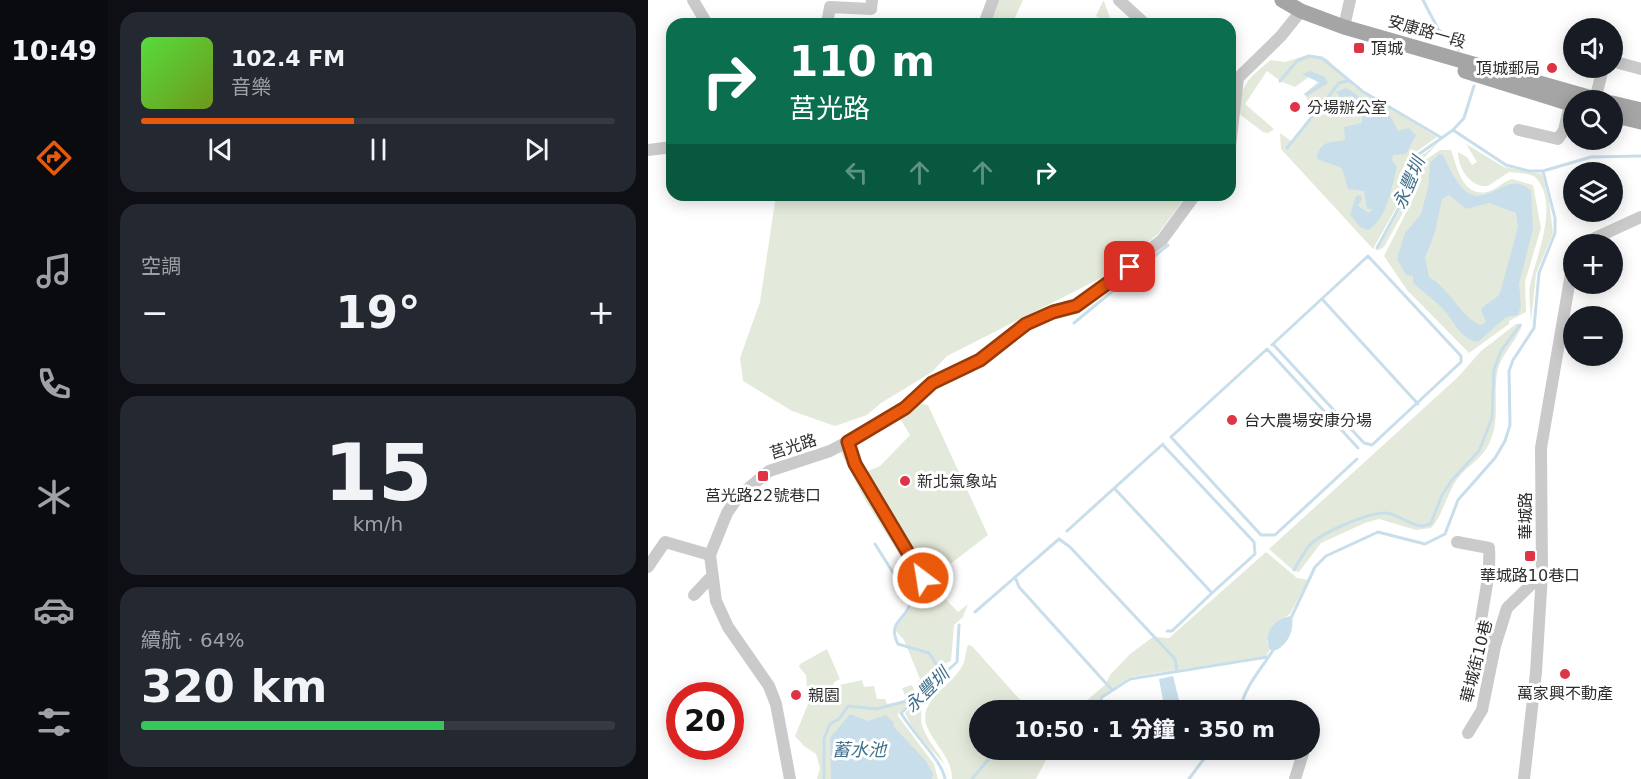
<!DOCTYPE html>
<html lang="zh-TW">
<meta charset="utf-8">
<style>
:root{--surface:#171b24;--page:#242831;--text:#f1f3f6;--muted:#9ea1a6;--line:#363941;--accent:#ea580c}
body{margin:0;font-family:"DejaVu Sans","Noto Sans TC",sans-serif;background:var(--page);color:var(--text);height:100vh;display:flex;flex-direction:column;font-size:22px;white-space:nowrap}
*{box-sizing:border-box;margin:0}
p{font-size:20px;color:var(--muted)}
.icon{flex:none;width:33px;height:33px;fill:none;stroke:currentColor;stroke-width:2;stroke-linecap:round;stroke-linejoin:round}
.map{position:relative;flex:1;overflow:hidden}
.sheet{display:flex;flex-direction:column;gap:12px;padding:12px;background:#0d0f14;width:540px}
.sheet>*{flex:none}
.banner{position:absolute;left:18px;top:18px;width:570px;height:183px;border-radius:18px;box-shadow:0 3px 15px #0003;background:#0b6e4f;color:#fff;overflow:hidden}
.tools{position:absolute;left:915px;top:18px;display:grid;gap:12px}
.tools a{display:grid;place-items:center;width:60px;height:60px;border-radius:50%;background:var(--surface);box-shadow:0 3px 15px #0003;font-size:30px}
.speed{position:absolute;left:18px;top:682px;display:flex;gap:12px;font-size:30px;font-weight:700;text-align:center}
.speed>*{display:grid;place-content:center;width:78px;height:78px;border-radius:50%;background:var(--surface);box-shadow:0 3px 15px #0003;line-height:1}
.speed .limit{border:9px solid #d22;background:#fff;color:#111}
.pin{position:absolute;display:grid;place-items:center;width:51px;height:51px;color:#fff;margin:-26px;border-radius:12px;box-shadow:0 3px 9px #0006}
.me{position:absolute;width:66px;margin:-33px;rotate:329deg;stroke-linejoin:round;filter:drop-shadow(0 0 4px #0008)}
.turn{display:flex;align-items:center;gap:21px;height:126px;padding:0 24px;font-size:27px}
.turn .icon{width:78px;height:78px;stroke-width:2.5}
.turn b{display:block;font-size:42px;line-height:51px}
.lanes{display:flex;align-items:center;height:57px;padding:0 24px;background:#0003;justify-content:center;gap:30px;direction:ltr}
.lanes .off{opacity:.35}
.big{font-size:45px;font-weight:800;line-height:1.1}
.sheet .tile{flex:1;display:flex;flex-direction:column;justify-content:center;gap:9px;min-width:0;padding:0 21px;border-radius:18px;background:var(--page)}
.sheet .dial{align-items:center;gap:0}
.dial b{font-size:78px;line-height:1}
.song{display:flex;align-items:center;gap:18px}
.cover{width:72px;height:72px;border-radius:9px;background:linear-gradient(135deg,hsl(110 70% 55%),hsl(80 70% 35%))}
.played{height:6px;border-radius:3px;background:linear-gradient(90deg,var(--accent) 45%,var(--line) 45%)}
.keys{display:flex;justify-content:space-around;direction:ltr}
.heat{display:flex;justify-content:space-between;align-items:center;font-size:33px;direction:ltr}
.charge{height:9px;border-radius:4px;background:linear-gradient(90deg,#34c759 64%,var(--line) 0)}
.trip{position:absolute;left:321px;top:700px;width:351px;height:60px;border-radius:30px;background:var(--surface);box-shadow:0 3px 15px #0003;font-weight:800;line-height:60px;text-align:center}
main{display:flex;flex:1;min-height:0}
.menu{display:flex;flex-direction:column;width:108px;justify-content:space-around;align-items:center;background:#090b0e;color:var(--muted)}
.menu .icon{width:42px;height:42px}
.menu .current{color:var(--accent)}
.menu b{font-size:27px;color:var(--text)}
.map>svg:first-child{display:block}
.green{fill:#e4eadb}
.water{fill:#c8deea;fill-rule:evenodd}
.lines{fill:none;stroke-linecap:round;stroke-linejoin:round}
.stream{stroke:#c8deea;stroke-width:3}
.minor{stroke:#cacaca;stroke-width:12}
.major{stroke:#a5a5a5;stroke-width:15}
.route-casing{stroke:#983908;stroke-width:15}
.route{stroke:#ea580c;stroke-width:10}
.poi-dot{fill:#df3445;stroke:#fff;stroke-width:2}
.labels{text-anchor:middle;stroke-width:6;stroke-linejoin:round;paint-order:stroke}
.street-label{font-size:16px;fill:#2d2d2d;stroke:#fff}
.poi-label{font-size:16px;fill:#2d2d2d;stroke:#fff;text-anchor:start}
.water-label{font-size:18px;font-style:italic;fill:#3e708c;stroke:#fff}
</style>
<main>
<nav class="menu">
<b>10:49</b>
<svg class="icon current" aria-label="directions" viewBox="0 0 24 24"><path d="M12 3l9 9-9 9-9-9zM9 14v-3h6M13 9l2 2-2 2"/></svg>
<svg class="icon" aria-label="music" viewBox="0 0 24 24"><path d="M9 18V5l10-2v13"/><circle cx="6" cy="18" r="3"/><circle cx="16" cy="16" r="3"/></svg>
<svg class="icon" aria-label="phone" viewBox="0 0 24 24"><path d="M5 4h4l2 5-3 2q2 4 5 5l2-3 5 2v4C11 20 4 13 5 4z"/></svg>
<svg class="icon" aria-label="climate" viewBox="0 0 24 24"><path d="M12 3v18M4 7l16 10M4 17L20 7"/></svg>
<svg class="icon" aria-label="car" viewBox="0 0 24 24"><path d="M5 17H2v-5l4-1 3-4h7l3 4 3 1v5h-3M9 17h6M6 11h13"/><circle cx="7" cy="17" r="2"/><circle cx="17" cy="17" r="2"/></svg>
<svg class="icon" aria-label="filters" viewBox="0 0 24 24"><path d="M4 7h16M4 17h16"/><circle cx="9" cy="7" r="2"/><circle cx="15" cy="17" r="2"/></svg>
</nav>
<section class="sheet">
<div class="tile">
<div class="song"><i class="cover"></i><div><b>102.4 FM</b><p>音樂</p></div></div>
<div class="played"></div>
<div class="keys"><svg class="icon" aria-label="previous" viewBox="0 0 24 24"><path d="M18 5L8 12l10 7zM5 5v14"/></svg><svg class="icon" aria-label="pause" viewBox="0 0 24 24"><path d="M8 5v14M16 5v14"/></svg><svg class="icon" aria-label="next" viewBox="0 0 24 24"><path d="M6 5l10 7-10 7zM19 5v14"/></svg></div>
</div>
<div class="tile"><p>空調</p>
<div class="heat"><a>−</a><b class="big">19°</b><a>+</a></div>
</div>
<div class="tile dial"><b>15</b><p>km/h</p></div>
<div class="tile"><p>續航 · 64%</p><b class="big">320 km</b><div class="charge"></div></div>
</section>
<div class="map">
<svg width="993" height="779" viewBox="0 0 993 779">
<rect width="100%" height="100%" fill="#fff"/>
<path class="green" d="M349 0H375L364 24H342Z
M455 1H456L464 24H449L451 18 448 16Z
M659 55 679 59 706 87 789 137 768 152 757 192 725 249 633 149 632 133 643 141 668 111 656 94 671 81 661 77 647 87 634 82 619 71 597 104 626 129 620 133 615 132 590 113C593 84 601 77 623 60L637 62Z
M791 142 774 160 761 202 736 247 729 251 761 193 771 158Z
M818 144 856 167 894 174 901 200 905 233 888 274 883 322C883 310 880 296 882 285 888 256 912 205 888 178 883 173 869 173 861 172L840 186C822 188 810 168 810 152L819 157 824 165 829 162Z
M792 150H803C809 166 814 197 839 192 848 190 854 182 864 179L885 185 893 228 877 282 878 312 861 321V324L821 353 759 290 736 256 768 193 777 160Z
M128 195H539L510 234 463 273 299 356 284 372 233 403 219 415 187 426 144 411 95 381 92 358 112 302Z
M868 324H874L873 328C866 344 852 356 849 373 845 398 853 421 840 446 832 461 814 469 806 484 798 498 793 518 783 528L768 530 731 519 717 523 673 543 651 572 646 571 621 549 810 377 833 351Z
M269 403 280 405 340 535 288 575 282 583 310 612 320 604 315 617 306 625 303 661 294 665 273 694 269 683 272 679 256 640 246 629 280 586 273 589 217 500 192 451 205 445 217 472 232 466 262 435 251 417Z
M618 552 649 578 660 580 642 614 626 624 619 642 622 650 618 656 482 677 455 695 448 711H436L437 702 458 684 462 675 482 654 505 637 521 638Z
M320 645 324 646 382 711H332V750H395L399 758 388 779H304C304 760 291 749 282 733 264 704 300 689 313 668 318 661 317 652 320 645Z
M179 649 192 679 185 683 187 686 214 680 216 687 226 686 229 699H237L239 704 253 702 258 698 254 688 264 685 270 698 251 712 250 716 286 764 290 779H169L172 768 168 754 156 746 147 736 160 704 158 675 151 667 152 664Z
M271 701C276 710 271 719 275 728 282 747 298 757 301 779L297 765 265 729 257 713Z"/>
<path class="water" d="M662 71 677 77 680 83 659 96 656 94 672 83 654 74Z
M698 88 743 117 750 131 761 128 768 135 758 154 745 155 744 160 749 167C744 186 739 220 720 230L712 227 702 215 708 196 712 195 714 199 710 206 721 213 725 209H719L716 191 700 189 694 168 669 159C671 140 683 143 697 140L696 127 714 123V115L721 112 704 96 692 97 688 92Z
M791 154 795 155C800 165 805 176 811 184 836 218 858 165 883 191L885 229 871 284 873 306 870 315 858 317 830 342C812 339 806 321 795 309 787 300 775 292 765 283V276L758 275 749 259 757 233 773 214 780 188 782 163ZM801 195 818 209 841 203 868 213 870 227 852 293C847 301 838 302 833 310L838 322 832 325C811 315 802 289 781 277L777 258 787 232 794 199Z
M644 616C646 631 641 642 629 650H622C614 633 626 618 644 616Z
M525 676 532 704 516 706 511 679Z
M202 714 220 721 238 715 246 723 245 726 278 761 285 774 284 779H183L182 738Z"/>
<g class="lines">
<path class="stream" d="M775 0 790 29 811 50
M632 81 649 61 661 56 674 58 714 91 794 138
M805 130 858 165 881 171H895L943 157 993 156
M639 148 691 83 700 81
M729 248 759 193 771 154 805 130 816 118 826 86
M674 299 770 404
M426 323 520 245
M624 345 625 344 720 256 813 356V362L724 445 716 443 625 344
M619 349 710 448
M523 437 613 535H627L709 459
M523 437 619 349
M467 489 564 593 607 554 606 542 515 445
M419 531 515 444
M411 539 422 547 527 659 529 671
M227 544 263 601C260 620 238 620 250 644L281 653 296 676
M646 570C651 562 655 553 661 546 672 533 721 512 738 513 753 514 769 533 783 523L794 495 804 480 831 451 844 418 846 369 853 351 872 325
M367 577 371 587 464 690
M327 612 411 539
M643 618 667 567 678 556 730 532 777 544 797 534 810 500 847 458 857 441 862 425 861 371 865 360 886 328 891 273 907 233V218L895 171
M519 631H524L564 593
M449 711 454 697 482 679 619 657
M592 711C596 686 614 669 627 647
M400 750H433
M176 779V739L182 724 191 719 200 706 228 709 259 701 262 705
M297 779C294 760 265 734 253 713L309 662 311 625
M324 779 339 761 355 750
M541 779 555 760 569 750"/>
<path class="minor" d="M45 0 59 24
M471 0 497 24
M179 24 182 7 223 9 224 0
M336 24 345 0
M696 27 702 0
M964 61 993 69
M947 100 955 68
M871 130 910 139 916 130 922 104
M582 146 590 78 633 36 653 11
M0 150 24 147
M934 244 993 217
M200 442 207 464 275 578
M809 542 841 548C843 575 835 601 832 628L847 646
M0 567 17 542 62 555
M46 595 63 577
M662 732 665 720
M820 733 834 710 847 646 859 608 894 574
M142 779 128 704 121 686 80 627 68 601 62 555 79 513 90 497 121 471 182 451 233 424 257 408 284 383 321 367 378 324 405 312 428 306 514 240 547 195
M647 779 656 750
M876 779 888 672 894 574 893 448 926 256"/>
<path class="major" d="M634 0 653 11 696 27 951 100
M817 71 926 105
M964 103 993 110
M964 115 993 122"/>
</g>
<g class="lines">
<defs>
<path id="route" d="M275 578 207 464 200 442 257 408 284 383 332 360 378 324 405 312 428 306 482 267"/>
</defs>
<use href="#route" class="route-casing"/>
<use href="#route" class="route"/>
</g>
<g class="poi-dot">
<rect x="705" y="42" width="12" height="12" rx="3"/>
<circle cx="904" cy="68" r="6"/>
<circle cx="647" cy="107" r="6"/>
<circle cx="584" cy="420" r="6"/>
<rect x="109" y="470" width="12" height="12" rx="3"/>
<circle cx="257" cy="481" r="6"/>
<rect x="876" y="550" width="12" height="12" rx="3"/>
<circle cx="917" cy="674" r="6"/>
<circle cx="148" cy="695" r="6"/>
</g>
<g class="labels">
<g class="street-label">
<text transform="translate(779 31) rotate(16)" y="6">安康路一段</text>
<text transform="translate(145 446) rotate(-18)" y="6">莒光路</text>
<text transform="translate(877 516) rotate(-90)" y="6">華城路</text>
<text transform="translate(828 661) rotate(-76)" y="6">華城街10巷</text>
</g>
<g class="poi-label">
<text x="723" y="54">頂城</text>
<text x="892" y="74" text-anchor="end">頂城郵局</text>
<text x="659" y="113">分場辦公室</text>
<text x="596" y="426">台大農場安康分場</text>
<text x="269" y="487">新北氣象站</text>
<text x="115" y="501" text-anchor="middle">莒光路22號巷口</text>
<text x="882" y="581" text-anchor="middle">華城路10巷口</text>
<text x="917" y="699" text-anchor="middle">萬家興不動產</text>
<text x="160" y="701">親園</text>
</g>
<g class="water-label">
<text transform="translate(761 183) rotate(-67)" y="6">永豐圳</text>
<text transform="translate(279 690) rotate(-45)" y="6">永豐圳</text>
<text x="211" y="756">蓄水池</text>
</g>
</g>
</svg>
<div class="tools">
<a><svg class="icon" aria-label="sound" viewBox="0 0 24 24"><path d="M4 9h4l5-4v14l-5-4H4zM17 9q2 3 0 6"/></svg></a>
<a><svg class="icon" aria-label="search" viewBox="0 0 24 24"><circle cx="10" cy="10" r="6"/><path d="M15 15l6 6"/></svg></a>
<a><svg class="icon" aria-label="layers" viewBox="0 0 24 24"><path d="M12 4l9 5-9 5-9-5zM3 14l9 5 9-5"/></svg></a>
<a>+</a>
<a>−</a>
</div>
<div class="speed"><div class="limit">20</div></div>
<div class="pin" style="left:482px;top:267px;background:#d93025"><svg class="icon" aria-label="arrive" viewBox="0 0 24 24"><path d="M6 21V4h12l-3 4 3 4H6"/></svg></div>
<svg class="me" style="left:275px;top:578px" viewBox="-20 -20 40 40"><circle r="17" fill="#ea580c" stroke="#fff" stroke-width="3"/><path d="M0-11L8 9 0 5-8 9z" fill="#fff"/></svg>
<div class="trip">10:50 · 1 分鐘 · 350 m</div>
<div class="banner">
<div class="turn"><svg class="icon" aria-label="right" viewBox="0 0 24 24"><path d="M7 20v-9h11M14 6l5 5-5 5"/></svg><div><b>110 m</b>莒光路</div></div>
<div class="lanes"><svg class="icon off" aria-label="left" viewBox="0 0 24 24"><path d="M17 20v-9H6M10 6l-5 5 5 5"/></svg><svg class="icon off" aria-label="ahead" viewBox="0 0 24 24"><path d="M12 20V5M6 11l6-6 6 6"/></svg><svg class="icon off" aria-label="ahead" viewBox="0 0 24 24"><path d="M12 20V5M6 11l6-6 6 6"/></svg><svg class="icon" aria-label="right" viewBox="0 0 24 24"><path d="M7 20v-9h11M14 6l5 5-5 5"/></svg></div>
</div>
</div>
</main>
